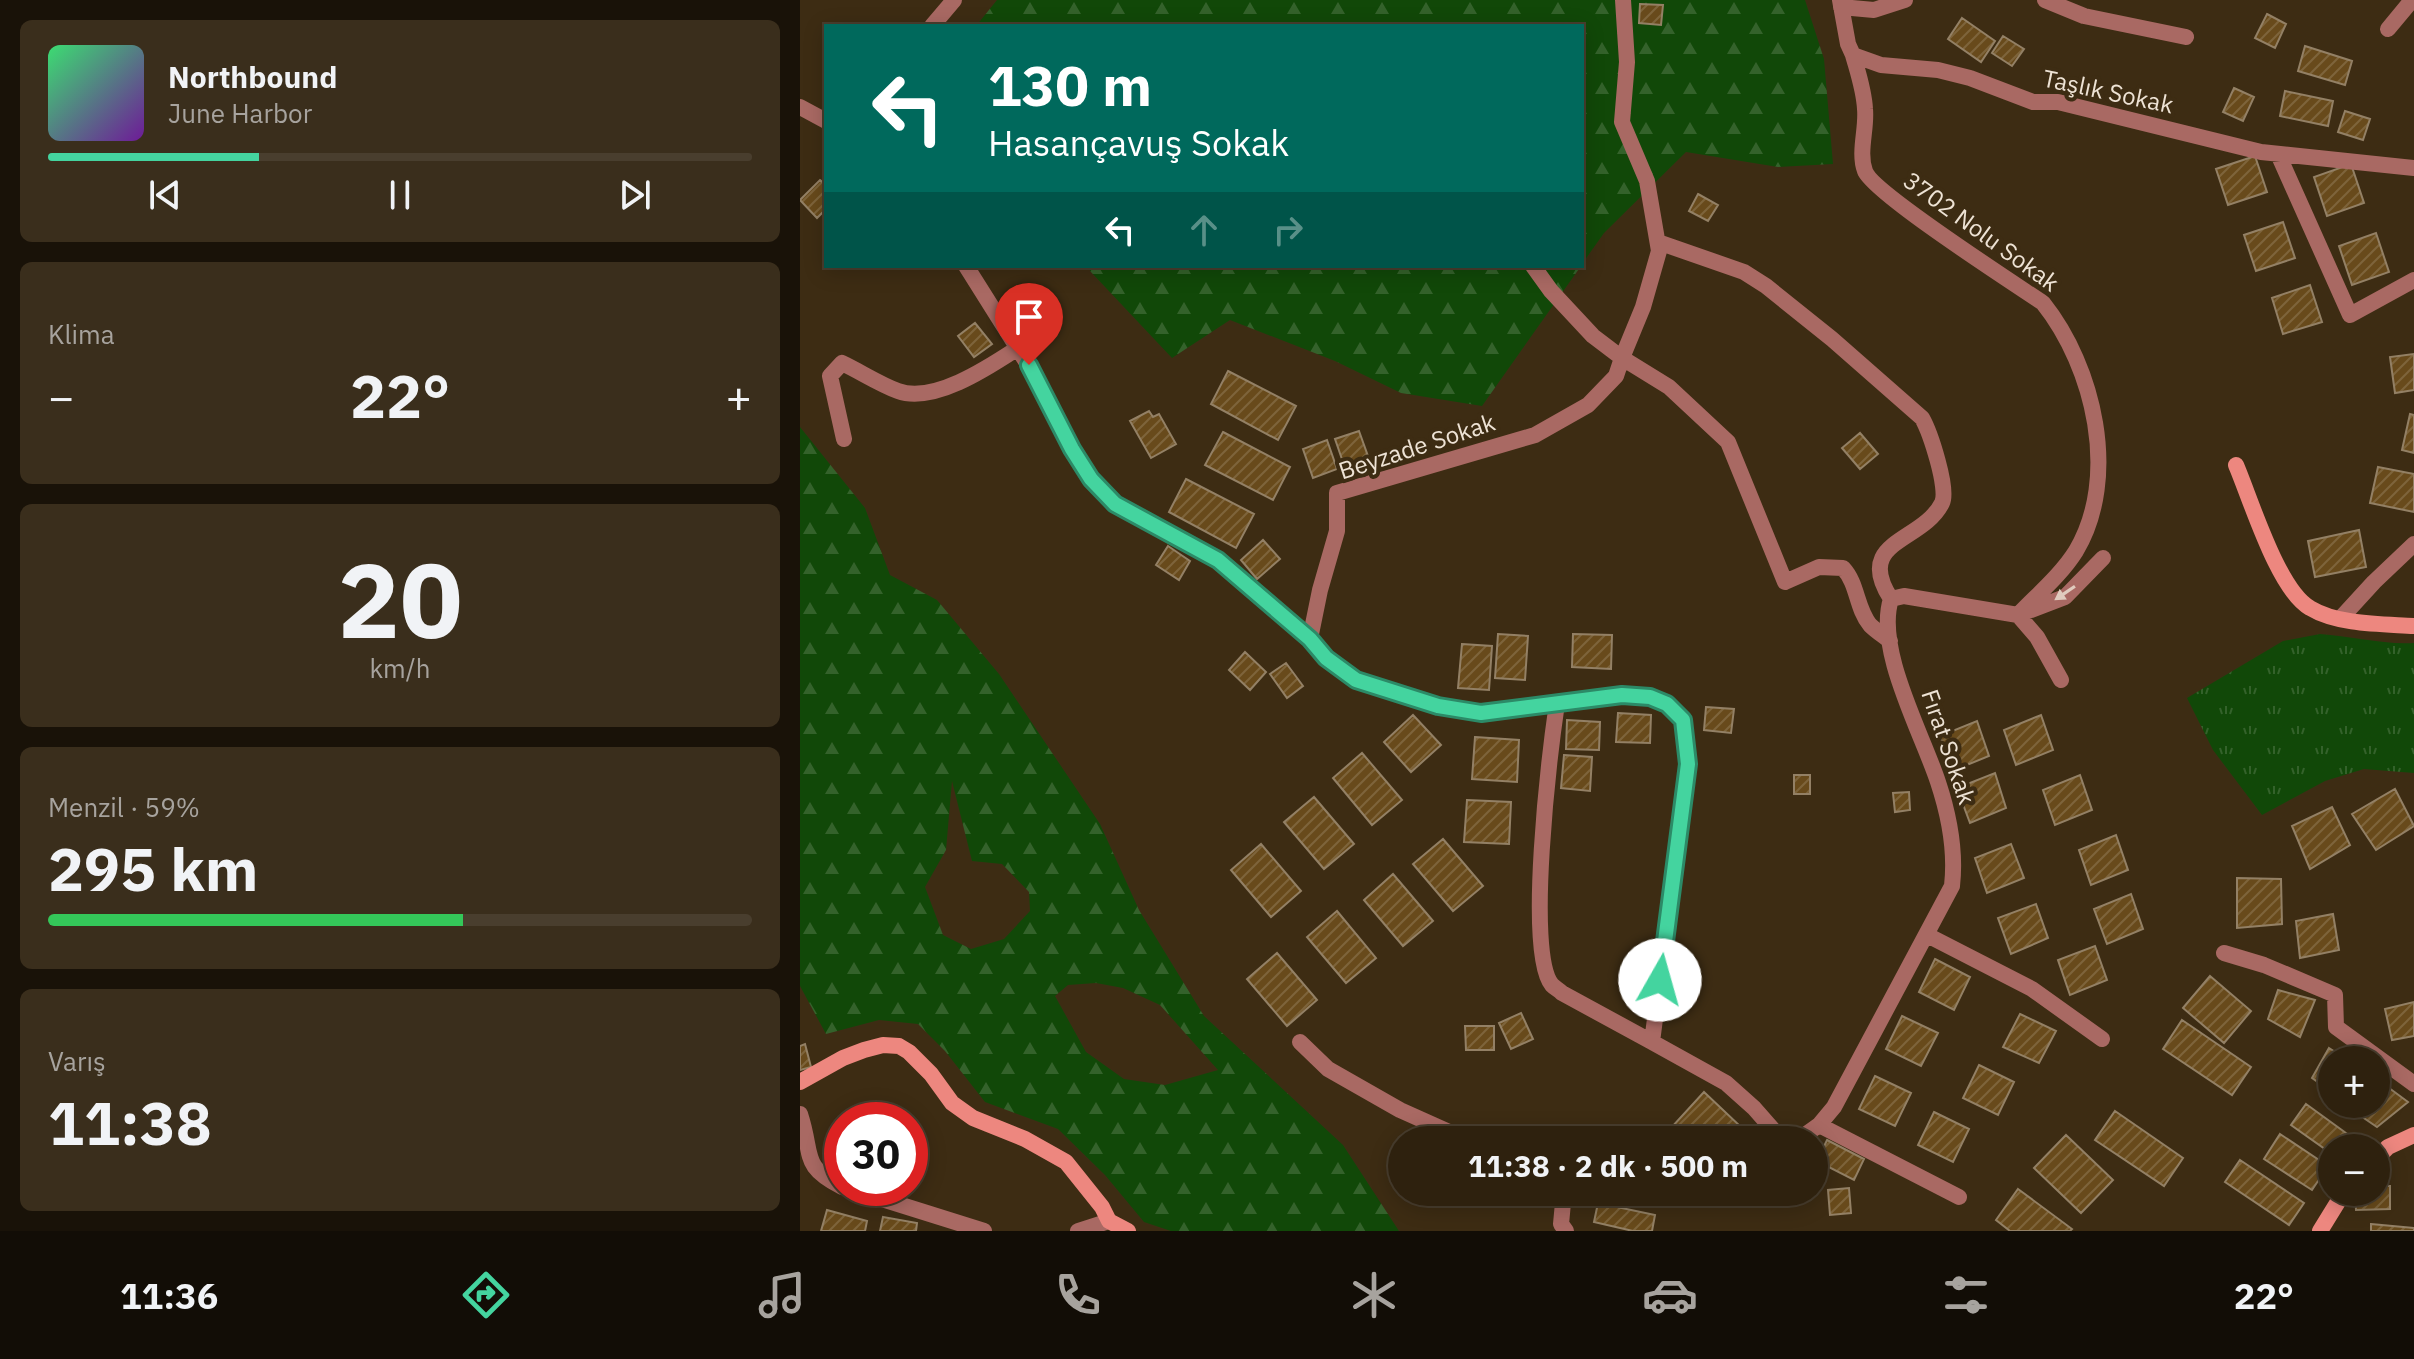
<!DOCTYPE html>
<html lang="tr">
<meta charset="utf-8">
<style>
:root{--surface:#2e210e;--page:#3a2e1c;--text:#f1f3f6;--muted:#a7a39e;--line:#493e2e;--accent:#44d49f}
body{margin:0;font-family:"IBM Plex Sans",sans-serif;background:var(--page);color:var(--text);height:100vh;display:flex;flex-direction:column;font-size:30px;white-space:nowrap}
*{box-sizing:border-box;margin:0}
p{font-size:26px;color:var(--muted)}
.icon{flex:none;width:44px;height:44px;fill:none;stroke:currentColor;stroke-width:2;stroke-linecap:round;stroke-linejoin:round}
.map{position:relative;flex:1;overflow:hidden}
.drawer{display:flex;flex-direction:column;gap:20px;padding:20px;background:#191208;width:800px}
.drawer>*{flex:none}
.top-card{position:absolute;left:24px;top:24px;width:760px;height:244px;border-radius:0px;box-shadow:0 4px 20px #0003,0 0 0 2px var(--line);background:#00695c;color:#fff;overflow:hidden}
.tools{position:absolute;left:1518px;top:1046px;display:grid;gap:16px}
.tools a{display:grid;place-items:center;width:72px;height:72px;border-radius:50%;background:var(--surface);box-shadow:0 4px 20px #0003,0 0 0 2px var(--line);font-size:40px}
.speed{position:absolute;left:24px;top:1102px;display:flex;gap:16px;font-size:40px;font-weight:700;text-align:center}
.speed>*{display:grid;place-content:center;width:104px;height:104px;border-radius:50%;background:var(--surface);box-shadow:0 4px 20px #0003,0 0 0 2px var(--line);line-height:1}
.speed .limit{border:12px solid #d22;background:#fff;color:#111}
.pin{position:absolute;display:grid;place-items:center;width:68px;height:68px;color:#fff;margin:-82px -34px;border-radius:50% 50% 50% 0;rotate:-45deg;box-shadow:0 0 8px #0007}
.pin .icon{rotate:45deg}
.me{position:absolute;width:88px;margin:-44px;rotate:7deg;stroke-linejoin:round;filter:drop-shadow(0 0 6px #0008)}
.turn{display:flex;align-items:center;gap:28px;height:168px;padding:0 32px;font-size:36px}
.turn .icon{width:104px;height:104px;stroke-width:2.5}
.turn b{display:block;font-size:56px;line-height:68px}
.lanes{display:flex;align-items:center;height:76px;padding:0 32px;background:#0003;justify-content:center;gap:40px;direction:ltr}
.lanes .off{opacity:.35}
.big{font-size:60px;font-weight:700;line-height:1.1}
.drawer .widget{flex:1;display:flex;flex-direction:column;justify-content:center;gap:12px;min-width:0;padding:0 28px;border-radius:12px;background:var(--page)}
.drawer .dial{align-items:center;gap:0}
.dial b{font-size:104px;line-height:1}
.song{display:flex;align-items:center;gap:24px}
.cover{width:96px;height:96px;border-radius:12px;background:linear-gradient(135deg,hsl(140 70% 55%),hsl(280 70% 35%))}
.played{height:8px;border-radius:4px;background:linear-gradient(90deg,var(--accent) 30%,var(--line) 30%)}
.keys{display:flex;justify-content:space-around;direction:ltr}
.heat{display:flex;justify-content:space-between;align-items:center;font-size:44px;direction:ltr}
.charge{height:12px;border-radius:6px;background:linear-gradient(90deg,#34c759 59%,var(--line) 0)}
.trip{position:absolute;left:588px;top:1126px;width:440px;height:80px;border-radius:40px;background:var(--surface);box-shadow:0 4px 20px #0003,0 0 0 2px var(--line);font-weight:700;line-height:80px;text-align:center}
.dock{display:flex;height:128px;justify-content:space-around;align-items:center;background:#120d06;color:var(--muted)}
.dock .icon{width:56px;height:56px}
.dock .on{color:var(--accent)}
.dock b{font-size:36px;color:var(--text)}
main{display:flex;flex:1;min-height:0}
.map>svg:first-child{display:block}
.grass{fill:url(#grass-tufts)}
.forest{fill:url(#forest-firs);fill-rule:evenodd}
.building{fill:url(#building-hatch);stroke:#938065;stroke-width:2}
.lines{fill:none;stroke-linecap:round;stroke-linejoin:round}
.street{stroke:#a96963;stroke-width:16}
.secondary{stroke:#ed877f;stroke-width:16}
.oneway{fill:#e0cbbe}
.route-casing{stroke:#2c8a67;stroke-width:20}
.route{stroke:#44d49f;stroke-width:14}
.labels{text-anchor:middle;stroke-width:8;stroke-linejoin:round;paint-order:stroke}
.street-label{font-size:24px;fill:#eee3d5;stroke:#3d2c13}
</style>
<main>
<section class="drawer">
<div class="widget">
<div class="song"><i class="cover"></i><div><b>Northbound</b><p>June Harbor</p></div></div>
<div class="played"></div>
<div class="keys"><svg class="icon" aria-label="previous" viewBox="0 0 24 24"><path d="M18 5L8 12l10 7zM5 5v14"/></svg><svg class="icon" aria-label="pause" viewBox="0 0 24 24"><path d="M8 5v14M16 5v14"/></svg><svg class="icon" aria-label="next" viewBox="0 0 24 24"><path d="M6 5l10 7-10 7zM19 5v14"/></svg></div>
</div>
<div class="widget"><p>Klima</p>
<div class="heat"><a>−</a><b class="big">22°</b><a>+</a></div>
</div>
<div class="widget dial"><b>20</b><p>km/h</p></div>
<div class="widget"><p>Menzil · 59%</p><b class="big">295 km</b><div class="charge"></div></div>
<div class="widget"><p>Varış</p><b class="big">11:38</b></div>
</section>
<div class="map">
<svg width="1614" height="1231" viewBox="0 0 1614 1231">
<defs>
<pattern id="grass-tufts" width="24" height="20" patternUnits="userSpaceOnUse" patternTransform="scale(2)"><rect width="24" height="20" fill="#114808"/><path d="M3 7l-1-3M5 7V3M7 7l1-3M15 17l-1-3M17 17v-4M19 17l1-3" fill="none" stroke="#34622b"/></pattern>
<pattern id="forest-firs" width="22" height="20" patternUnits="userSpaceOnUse" patternTransform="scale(2)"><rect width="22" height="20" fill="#114808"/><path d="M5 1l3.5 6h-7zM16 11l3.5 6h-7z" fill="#34622b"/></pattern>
<pattern id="building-hatch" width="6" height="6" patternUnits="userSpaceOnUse" patternTransform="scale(2)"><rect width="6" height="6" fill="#684a1b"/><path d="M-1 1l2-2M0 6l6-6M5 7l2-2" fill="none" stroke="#7e643b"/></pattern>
</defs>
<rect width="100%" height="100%" fill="#3d2c13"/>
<path class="grass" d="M1520 634C1550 636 1585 645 1614 643V773L1564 769 1525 781 1462 815 1413 750 1387 698 1483 641Z"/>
<path class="forest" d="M197 0H1005L1024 59 1033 164 978 167 886 152 804 233 782 264V26H176Z
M290 266H781L682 406 601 393 535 361 430 320 372 358 290 271Z
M0 427 65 508 90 575 137 600 199 674 300 824 339 910 404 1016 543 1145 599 1231H371L344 1222 305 1175 258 1129 185 1102 145 1051 118 1024 79 1020 26 1034 0 986ZM152 781 172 861 202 864 229 892 230 911 204 939 171 949 143 935 125 887 146 850ZM296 983 323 988 360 1005 418 1070 365 1085 324 1079 286 1052 255 996 268 985Z"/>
<path class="building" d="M840 4 863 5 861 25 839 23Z
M1467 14 1486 24 1475 48 1455 38Z
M1162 18 1195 41 1181 62 1148 39Z
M1203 36 1224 49 1212 66 1192 53Z
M1505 46 1552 61 1545 85 1498 71Z
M1434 88 1454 97 1443 121 1423 112Z
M1485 91 1533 101 1528 126 1480 116Z
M1545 111 1570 119 1563 140 1538 132Z
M1455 156 1467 192 1428 205 1416 169Z
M1551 164 1564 203 1527 216 1514 177Z
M20 180 26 185V209L17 218 0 200Z
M898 194 918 205 908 221 889 211Z
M1483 222 1495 258 1456 271 1444 235Z
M1576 233 1589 272 1552 285 1539 246Z
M1510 285 1522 322 1483 334 1472 298Z
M175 323 192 344 174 357 158 336Z
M1614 354V390L1595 393 1590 357Z
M428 371 496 406 478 440 411 404Z
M349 411 353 417 359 414 376 444 351 458 330 421Z
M1610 414 1614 415V453L1602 450Z
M559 431 569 459 545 468 535 439Z
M423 432 490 467 473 500 405 465Z
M1060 433 1078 454 1060 469 1042 448Z
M527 440 537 469 513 478 503 449Z
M1578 467 1614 474V512L1570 503Z
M386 479 454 514 436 548 369 512Z
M1559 530 1566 567 1515 577 1508 541Z
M463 540 480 559 457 579 441 560Z
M368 546 390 561 379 580 356 565Z
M698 634 728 636 725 680 695 678Z
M773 634 812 635 811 669 772 667Z
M662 644 692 646 689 690 658 688Z
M445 652 466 672 450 690 429 670Z
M486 663 503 686 487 698 470 674Z
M906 707 934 709 931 733 904 730Z
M818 713 851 715 850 743 816 742Z
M613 715 641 745 611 772 584 742Z
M1241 715 1253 750 1216 765 1204 730Z
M767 720 800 722 799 750 766 749Z
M1177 721 1189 756 1152 771 1140 736Z
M675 737 719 740 717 782 672 779Z
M562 753 602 800 572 825 533 778Z
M764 755 792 757 790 791 761 788Z
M1195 773 1206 808 1170 823 1157 788Z
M994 775H1010V794H994Z
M1280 775 1292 810 1255 825 1243 790Z
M1595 789 1614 826 1576 850 1552 814Z
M1109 792 1110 810 1095 812 1093 793Z
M514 797 554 844 524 869 484 822Z
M667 800 711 802 709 844 664 842Z
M1532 807 1550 845 1510 869 1492 826Z
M1316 835 1328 870 1291 885 1279 850Z
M643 839 683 886 653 911 613 864Z
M461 844 501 891 471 917 431 870Z
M1211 844 1224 878 1187 893 1175 858Z
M593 874 633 921 603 946 564 900Z
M1437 878 1481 879 1482 924 1437 928Z
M1331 894 1343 929 1307 944 1294 909Z
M1236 904 1248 938 1211 954 1198 918Z
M537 911 576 958 546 983 507 937Z
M1533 914 1539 950 1500 958 1496 921Z
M1295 946 1307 980 1270 995 1258 960Z
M477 953 517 1000 487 1026 447 979Z
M1135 959 1170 977 1154 1010 1119 992Z
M1410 976 1451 1011 1424 1043 1383 1008Z
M1478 990 1515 1000 1500 1037 1468 1019Z
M1614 1002V1036L1592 1040 1585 1009Z
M721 1013 733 1039 711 1049 699 1023Z
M1220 1014 1256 1031 1239 1063 1203 1047Z
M1102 1016 1138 1033 1121 1066 1086 1049Z
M1382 1020 1451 1067 1432 1095 1363 1049Z
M665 1026H694V1050H666Z
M5 1044 11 1067 0 1070V1046Z
M1529 1048 1548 1060H1532V1092L1512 1078Z
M1179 1065 1214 1082 1198 1115 1163 1098Z
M1075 1076 1111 1093 1095 1126 1059 1109Z
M1581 1082 1608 1102 1577 1127 1558 1114 1565 1104H1576V1089Z
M904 1092 941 1127 929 1140H883L871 1128Z
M75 1104 94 1113 91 1120 67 1119Z
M1506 1104 1550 1136 1541 1148H1532V1154L1491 1125Z
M1315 1111 1383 1158 1364 1186 1295 1140Z
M1134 1112 1169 1129 1153 1162 1118 1145Z
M1480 1134 1528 1166 1512 1190 1464 1159Z
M1266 1135 1313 1180 1281 1213 1234 1168Z
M1027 1140 1064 1159 1054 1180 1017 1161Z
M1440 1160 1504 1203 1489 1225 1425 1182Z
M1576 1186H1590V1209L1556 1210 1555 1192H1576Z
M1049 1188 1051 1213 1030 1215 1028 1190Z
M1218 1189 1272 1229 1270 1231H1210L1196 1220Z
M798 1203 855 1215 852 1231H833L794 1222Z
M27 1210 67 1221 65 1231H21Z
M83 1217 117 1223 116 1231H80Z
M1571 1224 1614 1228V1231H1571Z"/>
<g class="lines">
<path class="street" d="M823 0 827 62 822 122 847 181 859 251 843 307 822 358 869 387 928 442 985 582 1019 567 1043 568C1058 584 1056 608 1070 625 1076 631 1084 636 1090 641
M1040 0 1048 44 1053 55 1081 65 1138 70 1170 78 1233 102H1258L1461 152 1614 168
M1245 0 1284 16 1386 37
M1041 7 1074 10 1105 0
M132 26 154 0
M1588 29 1612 0
M1053 55C1058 73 1064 90 1065 109 1067 129 1058 152 1065 171 1072 192 1215 284 1243 303 1294 367 1320 477 1276 551 1261 575 1237 595 1218 615
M0 107 26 121
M1478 154 1550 315 1614 280
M858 242 944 272 966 286 1032 339 1122 418C1130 432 1149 489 1142 503 1122 543 1053 540 1091 599
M166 266 239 382 272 449 291 479 315 504 418 560 510 639 526 658 556 680 638 706 681 713 822 695 850 697 867 704 883 720 888 764 852 1042 926 1083 954 1108 982 1140
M44 439 30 376 42 363C61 372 79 384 98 391 134 404 189 367 218 348
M1223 613 1265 597 1303 558
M1218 615 1237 637 1261 680
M1541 618 1574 582 1614 544
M510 639 520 590 537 531V493L735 435 788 405 816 376 822 358 793 336 751 291 733 266
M757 703C750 751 725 953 752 985 755 988 759 990 762 993L852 1042
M1127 935 1232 989 1302 1039
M1424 953 1464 965 1535 995 1536 1027 1614 1084
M500 1042 528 1069 600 1110 667 1140
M0 1114C14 1157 0 1165 42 1187
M1019 1125 1159 1197
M998 1140 1019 1125 1034 1107 1152 886C1156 851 1149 815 1138 782 1122 733 1075 649 1091 599L1104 596 1218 615
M47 1188 184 1231
M764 1192 761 1224 766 1231
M278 1231 309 1221"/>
<path class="secondary" d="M1436 465C1451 500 1478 590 1510 608 1538 625 1582 624 1614 626
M0 1082 43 1058 64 1050 83 1045 99 1046 109 1052 131 1074 152 1103 173 1118 225 1139 266 1162 302 1207 309 1221 328 1231
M1576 1159 1588 1147 1614 1135
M1520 1231 1544 1192"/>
</g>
<defs><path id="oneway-solid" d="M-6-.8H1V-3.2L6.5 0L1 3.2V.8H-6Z" transform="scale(2)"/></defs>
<use class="oneway" href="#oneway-solid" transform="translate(1265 593) rotate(146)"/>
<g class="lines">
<defs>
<path id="route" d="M229 365 272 449 291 479 315 504 418 560 510 639 526 658 556 680 638 706 681 713 822 695 850 697 867 704 883 720 888 764 860 980"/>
</defs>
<use href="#route" class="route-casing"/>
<use href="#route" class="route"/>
</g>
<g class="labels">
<g class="street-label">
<text transform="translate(1308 92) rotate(12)" y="8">Taşlık Sokak</text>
<text transform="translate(1181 232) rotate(36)" y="8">3702 Nolu Sokak</text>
<text transform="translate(617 447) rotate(-18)" y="8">Beyzade Sokak</text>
<text transform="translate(1148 747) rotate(71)" y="8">Fırat Sokak</text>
</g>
</g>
</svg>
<div class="tools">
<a>+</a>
<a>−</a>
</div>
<div class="speed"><div class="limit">30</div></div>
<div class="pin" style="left:229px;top:365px;background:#d93025"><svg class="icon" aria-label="arrive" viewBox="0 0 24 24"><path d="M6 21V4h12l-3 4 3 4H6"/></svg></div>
<svg class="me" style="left:860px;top:980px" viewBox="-20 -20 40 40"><circle r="19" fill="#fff"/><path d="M0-13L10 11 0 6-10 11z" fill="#44d49f"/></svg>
<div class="trip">11:38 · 2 dk · 500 m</div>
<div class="top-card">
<div class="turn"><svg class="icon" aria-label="left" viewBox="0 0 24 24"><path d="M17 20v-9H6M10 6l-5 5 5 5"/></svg><div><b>130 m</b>Hasançavuş Sokak</div></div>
<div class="lanes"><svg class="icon" aria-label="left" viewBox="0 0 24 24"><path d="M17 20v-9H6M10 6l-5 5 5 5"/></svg><svg class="icon off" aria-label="ahead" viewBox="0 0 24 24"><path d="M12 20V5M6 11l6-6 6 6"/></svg><svg class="icon off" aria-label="right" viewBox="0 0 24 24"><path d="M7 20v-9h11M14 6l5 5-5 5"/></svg></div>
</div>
</div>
</main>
<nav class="dock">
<b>11:36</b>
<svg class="icon on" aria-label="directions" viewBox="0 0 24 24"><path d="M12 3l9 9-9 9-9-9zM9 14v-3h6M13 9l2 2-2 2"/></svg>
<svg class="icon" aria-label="music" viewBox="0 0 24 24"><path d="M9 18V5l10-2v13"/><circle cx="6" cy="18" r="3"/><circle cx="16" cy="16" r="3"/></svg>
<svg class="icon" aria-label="phone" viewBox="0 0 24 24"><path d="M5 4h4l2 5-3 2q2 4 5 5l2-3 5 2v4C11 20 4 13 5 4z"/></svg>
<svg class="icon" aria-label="climate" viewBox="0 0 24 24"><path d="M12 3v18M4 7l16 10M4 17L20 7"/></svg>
<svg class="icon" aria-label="car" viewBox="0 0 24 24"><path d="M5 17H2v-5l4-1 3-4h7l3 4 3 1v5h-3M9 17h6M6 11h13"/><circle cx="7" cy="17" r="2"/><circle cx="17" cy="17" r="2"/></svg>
<svg class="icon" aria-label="filters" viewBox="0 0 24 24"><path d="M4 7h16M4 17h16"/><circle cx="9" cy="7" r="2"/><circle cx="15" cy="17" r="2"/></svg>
<b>22°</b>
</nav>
